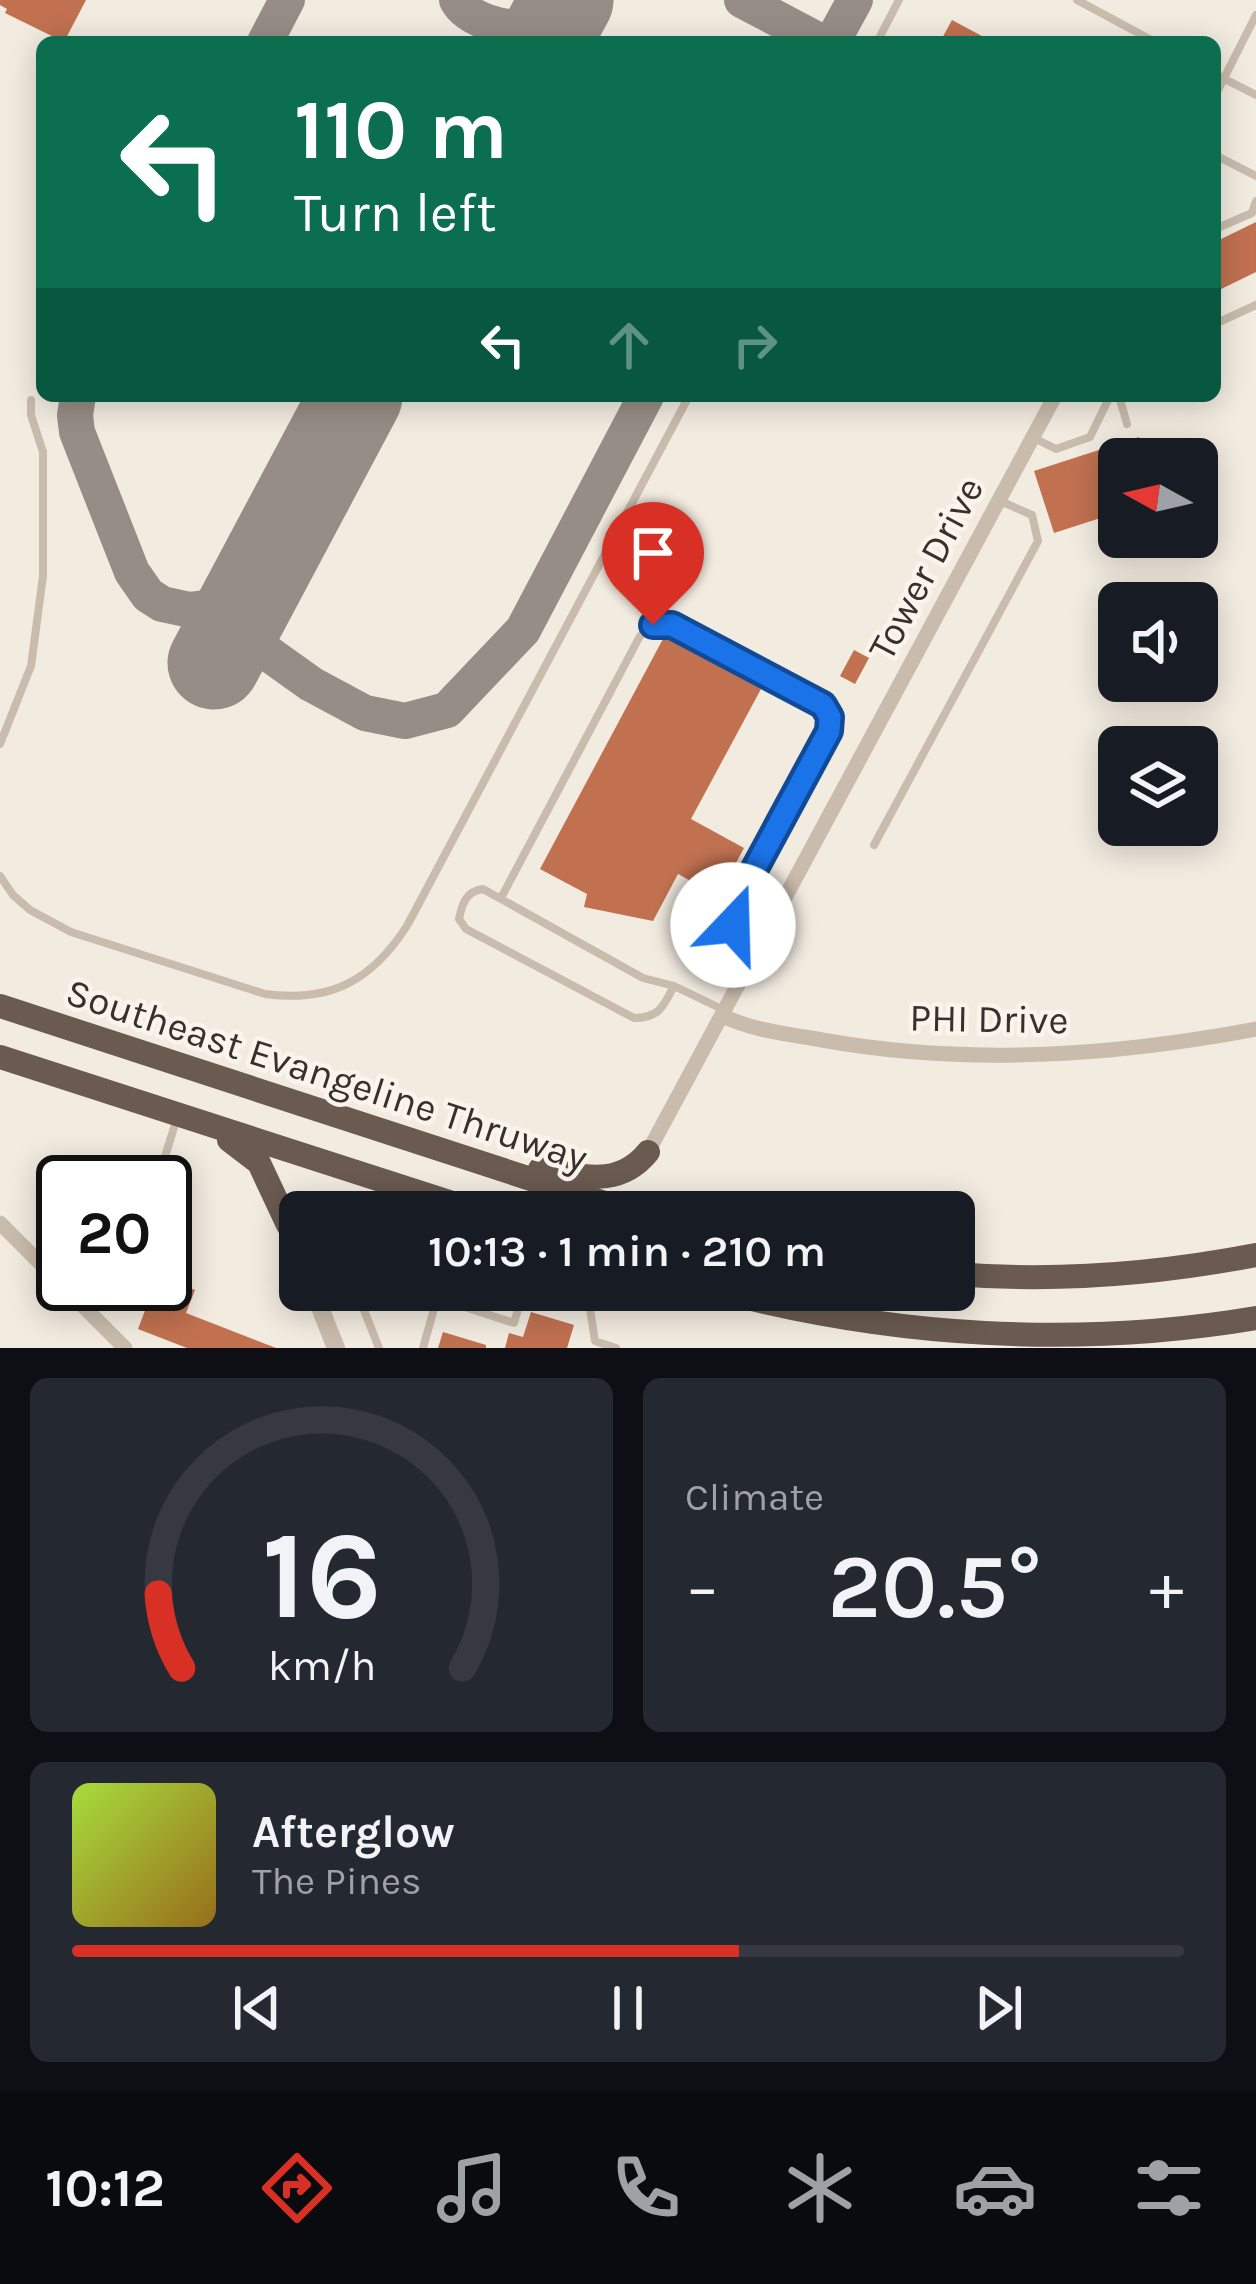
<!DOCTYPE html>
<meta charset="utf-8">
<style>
:root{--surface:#171b24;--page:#242831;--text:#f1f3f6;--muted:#9ea1a6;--line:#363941;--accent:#d93025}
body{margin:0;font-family:Karla,sans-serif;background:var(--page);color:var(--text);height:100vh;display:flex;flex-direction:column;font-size:45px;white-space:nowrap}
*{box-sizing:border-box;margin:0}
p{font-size:39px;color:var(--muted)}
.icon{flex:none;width:66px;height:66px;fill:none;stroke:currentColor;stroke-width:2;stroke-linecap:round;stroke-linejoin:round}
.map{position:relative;height:1348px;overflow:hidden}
.panel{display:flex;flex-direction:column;gap:30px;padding:30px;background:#0d0f14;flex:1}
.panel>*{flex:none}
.top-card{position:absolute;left:36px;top:36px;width:1185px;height:366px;border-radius:18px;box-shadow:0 6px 30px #0003;background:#0b6e4f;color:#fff;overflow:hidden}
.needle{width:78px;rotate:278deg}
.controls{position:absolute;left:1098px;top:438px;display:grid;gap:24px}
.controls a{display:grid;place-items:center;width:120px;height:120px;border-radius:18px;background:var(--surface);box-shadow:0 6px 30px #0003;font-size:60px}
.speed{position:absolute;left:36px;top:1155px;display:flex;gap:24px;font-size:60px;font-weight:700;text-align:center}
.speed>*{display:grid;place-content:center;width:156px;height:156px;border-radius:50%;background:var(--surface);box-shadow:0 6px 30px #0003;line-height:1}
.speed .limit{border:6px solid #111;border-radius:18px;background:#fff;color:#111}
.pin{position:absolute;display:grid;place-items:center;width:102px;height:102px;color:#fff;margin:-123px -51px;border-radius:50% 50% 50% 0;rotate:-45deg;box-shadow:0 0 12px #0007}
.pin .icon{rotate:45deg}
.me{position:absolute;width:132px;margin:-66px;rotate:21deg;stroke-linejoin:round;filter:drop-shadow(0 0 9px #0008)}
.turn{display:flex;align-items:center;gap:42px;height:252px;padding:0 60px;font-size:54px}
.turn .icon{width:156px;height:156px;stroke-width:2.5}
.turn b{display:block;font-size:84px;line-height:102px}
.lanes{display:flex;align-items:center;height:114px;padding:0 60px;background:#0003;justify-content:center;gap:60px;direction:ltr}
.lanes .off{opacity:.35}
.big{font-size:90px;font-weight:600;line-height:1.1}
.panel .tile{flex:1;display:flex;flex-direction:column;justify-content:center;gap:18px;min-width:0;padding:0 42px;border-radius:18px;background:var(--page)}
.panel .dial{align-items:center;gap:0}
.dial svg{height:312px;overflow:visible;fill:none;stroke:var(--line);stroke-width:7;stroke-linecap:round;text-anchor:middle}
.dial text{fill:var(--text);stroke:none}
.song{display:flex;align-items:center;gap:36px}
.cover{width:144px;height:144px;border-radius:18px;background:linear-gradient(135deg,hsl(80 70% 55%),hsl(40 70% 35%))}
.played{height:12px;border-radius:6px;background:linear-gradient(90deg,var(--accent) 60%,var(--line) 60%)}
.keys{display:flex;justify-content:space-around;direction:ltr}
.heat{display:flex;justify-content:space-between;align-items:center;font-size:66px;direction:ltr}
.panel .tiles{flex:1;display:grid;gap:30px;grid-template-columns:1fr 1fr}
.tile:last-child{grid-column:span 2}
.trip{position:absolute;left:279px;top:1191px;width:696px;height:120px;border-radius:18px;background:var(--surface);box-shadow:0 6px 30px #0003;font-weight:600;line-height:120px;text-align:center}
.tab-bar{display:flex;height:192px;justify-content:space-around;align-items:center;background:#090b0e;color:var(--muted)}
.tab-bar .icon{width:84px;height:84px}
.tab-bar .on{color:var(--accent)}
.tab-bar b{font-size:54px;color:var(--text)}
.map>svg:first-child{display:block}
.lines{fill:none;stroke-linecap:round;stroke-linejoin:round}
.taxiway{stroke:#968e86;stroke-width:36}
.runway{stroke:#968e86;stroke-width:93}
.building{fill:#c17150}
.service{stroke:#cabcac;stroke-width:8}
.minor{stroke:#cabcac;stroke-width:15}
.tertiary{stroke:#cabcac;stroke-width:18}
.trunk{stroke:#6a5a50;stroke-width:24}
.route-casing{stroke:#114b97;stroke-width:30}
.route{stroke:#1a73e8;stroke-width:21}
.labels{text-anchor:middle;stroke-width:9;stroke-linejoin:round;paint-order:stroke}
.street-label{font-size:39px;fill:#39302b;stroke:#faf4ed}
</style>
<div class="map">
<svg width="1256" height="1348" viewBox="0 0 1256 1348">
<rect width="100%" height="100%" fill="#f2ebe0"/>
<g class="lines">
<path class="taxiway" d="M457 0C467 19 505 31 526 26 541 23 554 10 566 0
M742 0 821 42
M265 42 287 0
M832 42 855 0
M78 396 75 415 77 432 132 572 148 595 162 604 190 610 247 602 262 649 311 684 365 713 405 721 447 710 523 630 646 396"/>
<path class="runway" d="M544 42 567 0
M214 663 356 396"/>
</g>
<path class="building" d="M0 0H86L64 42 5 13 7 9 0 5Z
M952 20 993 42H940Z
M1256 222V272L1215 292V242Z
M1139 437 1146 459H1119V512L1054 533 1034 471Z
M664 637 761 689 691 819 744 848 718 896 678 874 653 921 584 907 587 894 540 869Z
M854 650 869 658 855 684 840 676Z
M165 1279 195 1290 186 1313 276 1348H187L138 1329 155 1284H165Z
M531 1312 574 1325 567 1348H505L509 1333 523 1337Z
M443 1332 486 1345V1348H438Z"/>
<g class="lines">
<path class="service" d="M1077 0 1155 42
M877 42 899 0
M1215 74 1256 95
M1215 96 1256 15
M1215 155 1256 176
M1215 229 1252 213 1256 201
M1215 324 1256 305
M1119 396 1127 424
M1034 438 1056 449 1090 437 1110 396
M0 744 31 666 43 576V452L31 415V400
M874 845 1038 541 1032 515 1000 501
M0 876 13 895 30 910 71 932 265 994C331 1003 373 980 408 924L689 396
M501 898 640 636 653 625H672L823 705 830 717 829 731 734 912 733 925 743 936 759 945
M674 986C663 1007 659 1018 634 1018L466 929 459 919C462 904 466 891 483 889L643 978 674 986 724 1010
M157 1182 177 1118
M356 1290 379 1348
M587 1290 595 1341 616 1348
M423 1348 437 1298 514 1323 523 1292 546 1290"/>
<path class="minor" d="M723 1016C754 1031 789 1034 822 1040 967 1066 1112 1056 1256 1029
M648 1152 1055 396
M0 1223 125 1348"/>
<path class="tertiary" d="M288 1225 300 1256
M313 1290 336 1348"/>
<path class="trunk" d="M0 1006 632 1212
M0 1057 480 1212
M229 1140 259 1163 288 1225
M540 1169C581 1175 618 1189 648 1152
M954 1274C1054 1282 1157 1274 1256 1255
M716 1290C891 1337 1078 1348 1256 1318"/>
</g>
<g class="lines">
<defs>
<path id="route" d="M653 625H672L823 705 830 717 829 731 740 896 734 913 733 925"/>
</defs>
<use href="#route" class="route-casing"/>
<use href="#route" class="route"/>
</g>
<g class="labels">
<g class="street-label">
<text transform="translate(925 568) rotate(-62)" y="14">Tower Drive</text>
<text transform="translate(989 1018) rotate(1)" y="14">PHI Drive</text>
<text transform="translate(327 1074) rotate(18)" y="14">Southeast Evangeline Thruway</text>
</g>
</g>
</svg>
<div class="controls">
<a><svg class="needle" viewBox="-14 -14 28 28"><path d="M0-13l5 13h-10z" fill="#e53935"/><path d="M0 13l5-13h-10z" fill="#9ea1a6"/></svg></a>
<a><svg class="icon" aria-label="sound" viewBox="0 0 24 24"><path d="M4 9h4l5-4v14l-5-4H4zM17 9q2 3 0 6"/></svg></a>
<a><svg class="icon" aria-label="layers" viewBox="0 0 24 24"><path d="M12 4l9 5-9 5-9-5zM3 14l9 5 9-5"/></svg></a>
</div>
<div class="speed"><div class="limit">20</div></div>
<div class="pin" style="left:653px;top:625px;background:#d93025"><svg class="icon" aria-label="arrive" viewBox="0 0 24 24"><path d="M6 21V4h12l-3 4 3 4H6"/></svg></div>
<svg class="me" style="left:733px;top:925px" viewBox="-20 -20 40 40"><circle r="19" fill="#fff"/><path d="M0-13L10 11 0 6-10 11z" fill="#1a73e8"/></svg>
<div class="trip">10:13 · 1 min · 210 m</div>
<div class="top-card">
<div class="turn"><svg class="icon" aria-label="left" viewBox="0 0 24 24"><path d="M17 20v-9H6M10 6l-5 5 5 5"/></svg><div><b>110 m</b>Turn left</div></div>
<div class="lanes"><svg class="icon" aria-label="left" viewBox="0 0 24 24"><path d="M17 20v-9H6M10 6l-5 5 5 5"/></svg><svg class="icon off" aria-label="ahead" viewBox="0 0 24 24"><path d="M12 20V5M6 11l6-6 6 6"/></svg><svg class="icon off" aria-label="right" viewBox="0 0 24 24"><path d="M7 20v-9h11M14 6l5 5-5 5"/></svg></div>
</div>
</div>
<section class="panel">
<div class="tiles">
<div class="tile dial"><svg viewBox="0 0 100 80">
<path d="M14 69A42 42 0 1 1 86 69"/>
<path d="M14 69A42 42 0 0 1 8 50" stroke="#d93025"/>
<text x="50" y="56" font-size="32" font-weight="700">16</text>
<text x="50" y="72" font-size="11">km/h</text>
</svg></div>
<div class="tile"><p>Climate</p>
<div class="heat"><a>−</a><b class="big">20.5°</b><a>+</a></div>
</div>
<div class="tile">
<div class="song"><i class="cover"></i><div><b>Afterglow</b><p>The Pines</p></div></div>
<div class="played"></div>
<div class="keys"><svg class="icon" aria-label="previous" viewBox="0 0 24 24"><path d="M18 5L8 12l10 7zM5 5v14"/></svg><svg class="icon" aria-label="pause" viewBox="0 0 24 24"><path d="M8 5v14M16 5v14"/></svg><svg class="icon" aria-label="next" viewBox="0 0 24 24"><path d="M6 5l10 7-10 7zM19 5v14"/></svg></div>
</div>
</div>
</section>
<nav class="tab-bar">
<b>10:12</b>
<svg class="icon on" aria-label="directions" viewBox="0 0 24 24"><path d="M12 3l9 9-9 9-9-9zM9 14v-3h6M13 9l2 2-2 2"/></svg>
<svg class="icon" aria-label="music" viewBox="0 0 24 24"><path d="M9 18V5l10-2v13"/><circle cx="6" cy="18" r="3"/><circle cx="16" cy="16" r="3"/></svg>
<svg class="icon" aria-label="phone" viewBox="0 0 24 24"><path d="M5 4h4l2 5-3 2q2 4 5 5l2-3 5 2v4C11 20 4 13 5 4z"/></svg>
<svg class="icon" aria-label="climate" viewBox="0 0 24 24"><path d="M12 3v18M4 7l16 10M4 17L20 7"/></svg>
<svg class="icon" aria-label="car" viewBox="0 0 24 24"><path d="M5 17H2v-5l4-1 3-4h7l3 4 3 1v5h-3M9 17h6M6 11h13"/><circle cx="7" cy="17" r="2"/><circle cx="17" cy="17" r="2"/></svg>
<svg class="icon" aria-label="filters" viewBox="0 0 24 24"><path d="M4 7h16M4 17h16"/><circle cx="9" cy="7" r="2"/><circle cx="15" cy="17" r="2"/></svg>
</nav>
